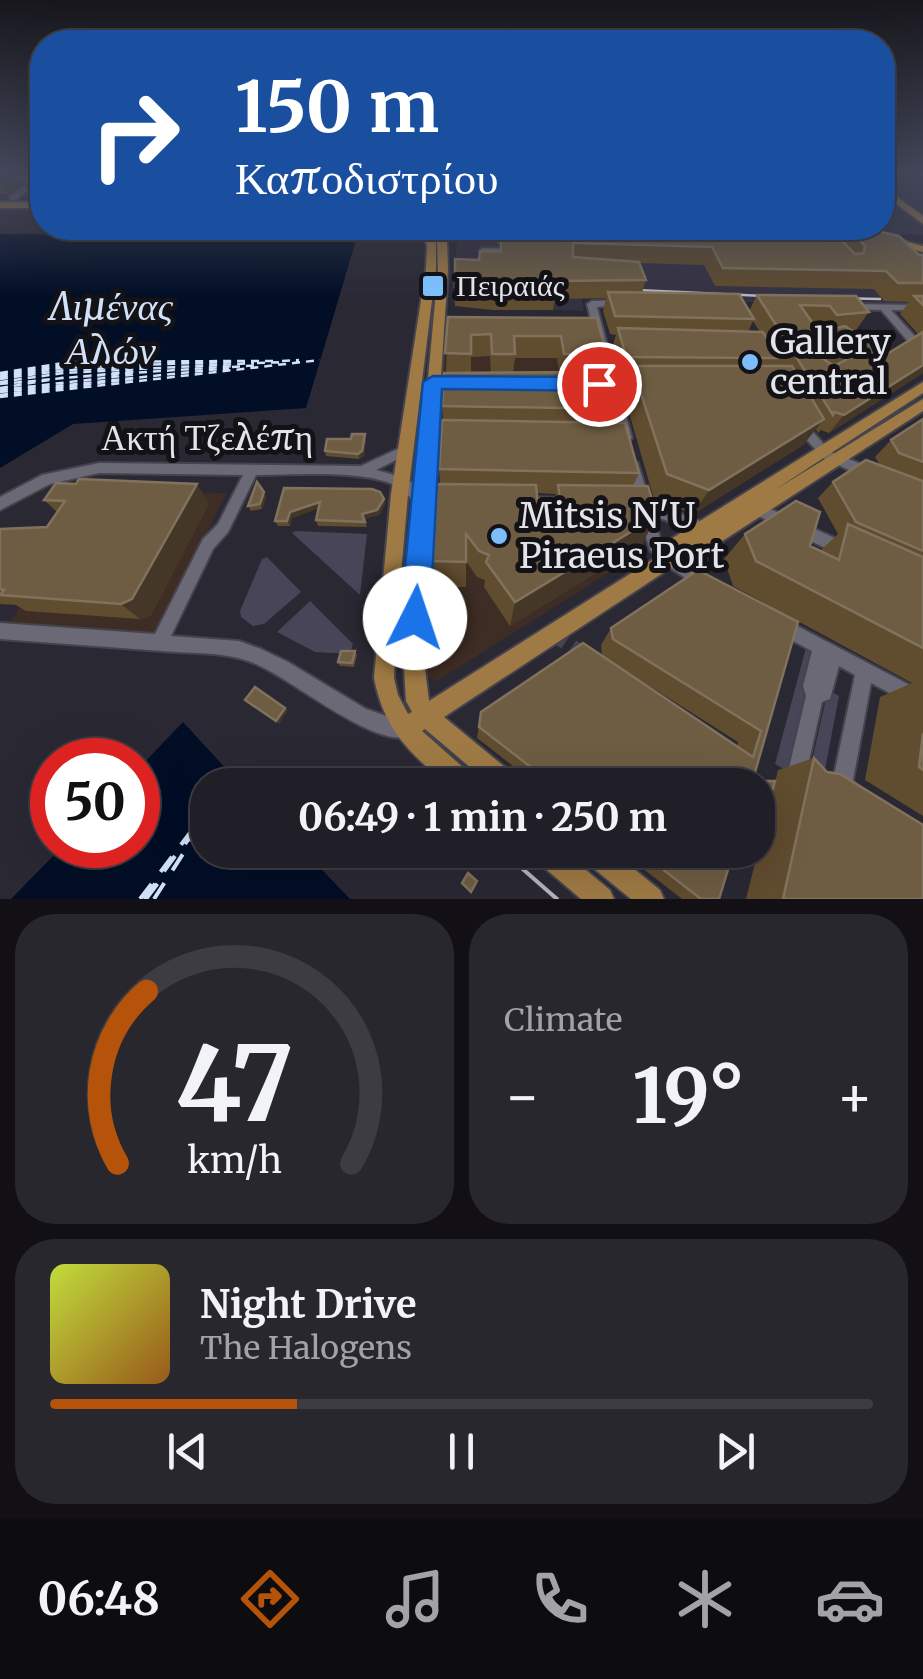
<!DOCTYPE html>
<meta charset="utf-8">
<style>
:root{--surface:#201e26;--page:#28272e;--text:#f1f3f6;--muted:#a2a2a7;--line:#3d3c43;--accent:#b45309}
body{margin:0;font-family:Merriweather,serif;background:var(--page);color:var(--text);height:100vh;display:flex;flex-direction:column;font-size:38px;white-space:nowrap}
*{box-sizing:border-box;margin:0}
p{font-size:32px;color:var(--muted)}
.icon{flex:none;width:55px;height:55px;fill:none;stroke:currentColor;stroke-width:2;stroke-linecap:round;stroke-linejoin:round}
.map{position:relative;height:899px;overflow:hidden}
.details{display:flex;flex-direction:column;gap:15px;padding:15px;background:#121015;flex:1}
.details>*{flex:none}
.banner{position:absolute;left:30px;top:30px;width:865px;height:210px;border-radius:40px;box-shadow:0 10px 40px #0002,0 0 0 2px var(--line);background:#1a4fa0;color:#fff;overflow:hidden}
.speed{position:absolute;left:30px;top:738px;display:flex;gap:20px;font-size:50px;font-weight:700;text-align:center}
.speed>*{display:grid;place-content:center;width:130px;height:130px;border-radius:50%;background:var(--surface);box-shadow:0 10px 40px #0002,0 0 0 2px var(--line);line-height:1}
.speed .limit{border:15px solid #d22;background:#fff;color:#111}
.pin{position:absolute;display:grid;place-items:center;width:85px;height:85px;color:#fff;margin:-42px;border:5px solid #fff;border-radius:50%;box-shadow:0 2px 10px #0007}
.me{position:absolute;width:110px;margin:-55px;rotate:4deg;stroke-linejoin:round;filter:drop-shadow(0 0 8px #0008)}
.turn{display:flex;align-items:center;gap:35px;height:210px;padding:0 40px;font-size:45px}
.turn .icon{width:130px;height:130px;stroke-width:2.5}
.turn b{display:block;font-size:70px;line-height:85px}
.big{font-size:75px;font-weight:700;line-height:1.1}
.details .widget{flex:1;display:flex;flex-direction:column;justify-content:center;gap:15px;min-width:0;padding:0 35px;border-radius:40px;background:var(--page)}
.details .dial{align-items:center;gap:0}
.dial svg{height:260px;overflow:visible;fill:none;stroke:var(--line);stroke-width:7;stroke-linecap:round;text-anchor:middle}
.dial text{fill:var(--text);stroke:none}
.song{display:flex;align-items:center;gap:30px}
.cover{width:120px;height:120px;border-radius:15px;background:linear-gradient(135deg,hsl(70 70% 55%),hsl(30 70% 35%))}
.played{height:10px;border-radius:5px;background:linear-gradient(90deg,var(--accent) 30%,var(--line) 30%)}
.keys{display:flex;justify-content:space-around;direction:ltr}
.heat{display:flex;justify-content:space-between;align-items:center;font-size:55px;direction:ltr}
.details .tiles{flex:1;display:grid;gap:15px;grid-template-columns:1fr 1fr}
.widget:last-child{grid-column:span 2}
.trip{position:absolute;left:190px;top:768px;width:585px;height:100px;border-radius:40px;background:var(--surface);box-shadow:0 10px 40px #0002,0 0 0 2px var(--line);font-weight:700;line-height:100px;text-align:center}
.dock{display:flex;height:160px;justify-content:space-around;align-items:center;background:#0d0c0f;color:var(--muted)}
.dock .icon{width:70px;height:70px}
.dock .selected{color:var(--accent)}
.dock b{font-size:45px;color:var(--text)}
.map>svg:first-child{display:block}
.commercial{fill:#3e2d24}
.built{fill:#343142}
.green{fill:#484559}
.water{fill:#010e26}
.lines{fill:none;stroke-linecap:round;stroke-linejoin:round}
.ferry-far1{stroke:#d1e1f7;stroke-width:2.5;stroke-dasharray:8 6;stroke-linecap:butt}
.ferry{stroke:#d1e1f7;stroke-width:4;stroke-dasharray:19 15;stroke-linecap:butt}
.minor-tunnel{stroke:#46444e;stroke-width:15;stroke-dasharray:15 8;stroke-linecap:butt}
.minor-casing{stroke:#45434d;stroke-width:4}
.major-casing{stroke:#45434d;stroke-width:4}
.minor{fill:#6b6976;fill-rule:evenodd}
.major{fill:#9f7a44;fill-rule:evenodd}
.tram{stroke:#b7b6be;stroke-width:4}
.rail{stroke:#b7b6be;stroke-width:2.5}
.wall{fill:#604c2f;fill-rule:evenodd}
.shaded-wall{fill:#443728}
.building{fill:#6e5d43;stroke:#80725d;stroke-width:2.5;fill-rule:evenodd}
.route{fill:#1a73e8;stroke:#114b97;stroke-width:2.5}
.poi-dot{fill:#7bbef9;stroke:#131217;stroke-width:4}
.labels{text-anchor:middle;stroke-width:10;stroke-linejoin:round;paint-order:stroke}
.far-poi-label{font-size:30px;fill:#e3e3ea;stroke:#131217;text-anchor:start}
.poi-label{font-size:35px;fill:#e3e3ea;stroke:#131217;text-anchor:start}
.street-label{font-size:35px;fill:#e3e3ea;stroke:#131217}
.water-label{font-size:38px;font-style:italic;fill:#d1e1f7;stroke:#131217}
</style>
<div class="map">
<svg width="923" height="899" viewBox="0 0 923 899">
<rect width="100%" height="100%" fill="#2a2833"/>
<path class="commercial" d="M450 335 596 337 606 379 441 378 443 340Z
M102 482 106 490 227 493 155 633 9 624Z
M432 510 637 511 645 550 437 681 428 677 423 667Z"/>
<path class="built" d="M883 172H923V216L883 182Z
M883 192 923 226V235L821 232 817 228H882Z
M496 237 848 241 923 305 582 299 584 311 456 306 453 302 457 241Z"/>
<path class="green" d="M295 531 367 534 360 595 292 533Z
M267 557 301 592 264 624 253 626 241 617 240 611 262 559Z
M310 601 353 644 350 654 315 652 277 632Z
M807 644 818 650 787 771 775 764Z
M828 690 839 696 820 796 809 774Z"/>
<path class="water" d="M0 234 357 237 306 408 73 424 0 468Z
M183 722 241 785H208V850H303L350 899H11L64 845H138V769Z"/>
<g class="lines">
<path class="ferry-far1" d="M237 361H279
M282 361 299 360
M257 363 284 362
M232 367 259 365
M0 373 70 362 234 361
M0 375 68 365 144 363
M0 377 67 367 234 362
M0 379 66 370 149 367
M0 382 64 373 254 363
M0 384 139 371
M0 388 61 378 234 366
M0 390 139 374
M0 392 229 368
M0 395 139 378
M0 397 320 360"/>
<path class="ferry" d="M226 785 233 776
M185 844 204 817
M140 899 208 809
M144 899 183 845
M146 899 158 883
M154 899 208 815"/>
<path class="minor-tunnel" d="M553 634 586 656"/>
<defs>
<path id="minor" d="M898 172H923V174H901Z
M42 174V179L16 200H10V196Z
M484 248 516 249 520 252 516 255 481 253V249Z
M618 300 621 301V305L597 307 632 438 626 443 620 438 587 304 592 301Z
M848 304 923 305V311L891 310 923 345V355L919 354 881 310 845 309V305Z
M801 422 805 423 831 452 874 469 875 473 874 477H864L823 458 797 429 795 426 797 423Z
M404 446 408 448 410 451 408 454 376 470 406 478 426 495 456 498 458 502 456 506 423 507C413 502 407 493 398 487 368 469 293 475 256 475L228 532 213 549 171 636 239 641 261 649 288 662 366 709 410 724 413 730 410 736C376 749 294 681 260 666 231 651 194 654 162 651 108 647 54 643 0 639V623L155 634 203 539 218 524 243 475 99 473 50 484 0 510V497L42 475 99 463 361 466Z
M633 462 638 463 639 467 650 502 708 524 710 528 708 532 703 534 654 516 661 542 674 554 711 578 714 583 711 588 706 590 701 588 664 564 650 550 638 510 634 505 636 501 627 467 628 463Z
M521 497 571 498 576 500 578 504 576 508 571 510 521 509 516 507 514 503 516 499Z
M757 503 846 543 848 548 846 553 841 554 836 553 752 513 750 509 752 505Z
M780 617 923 692V711L871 683 853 780 857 788 854 795 847 798 835 792 832 785 855 675 839 666 830 699 822 702 805 779 798 782 791 779 788 772 806 696 803 686 812 651 774 631 772 625 774 619Z"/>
<path id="major" d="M882 186 923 216V224L882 193Z
M0 202H42V208H0Z
M422 228H431L434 234H437L438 228H446L447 234 517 231 522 234 517 237 447 239 448 269 423 653 429 701 663 553 671 539 923 382V393L773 491 923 399V411L693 560 675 565 444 717 517 777 521 785H491L425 729 422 731 474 777 478 785H448C409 753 384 729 374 678L391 494 426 268 427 246ZM436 240H437L438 269 403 653 406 701 412 712 408 714 398 695 394 678 396 632 408 494 436 268Z
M892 238 923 246V252L889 243 887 241Z
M531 850H562L610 890 614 899H581L534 859Z
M579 850H611L660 890 664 899H631L582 859Z"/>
</defs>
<use href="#minor" class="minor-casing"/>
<use href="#major" class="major-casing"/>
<use href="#minor" class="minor"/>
<use href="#major" class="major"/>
<path class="tram" d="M501 850 557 899"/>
<path class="rail" d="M638 290 783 297
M833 298 880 299"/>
</g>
<path class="wall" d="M0 172H42V194H29L23 184 7 194H0Z
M498 228H829L842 241 850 228 919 255H923V373L829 433 821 430 818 433 816 429 803 445 693 514 654 499 623 392 629 376H620L612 348 616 335 610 334 603 311 606 298 555 299 553 310H493L455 306V259L479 260 500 252 501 244H497ZM639 263 704 265 715 286 874 289 884 301 909 302 900 314 918 334 887 354 851 330H856L869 312 757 295 749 311 642 293 646 280ZM753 321 760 332H748ZM813 323H818L824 331 819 332Z
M448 317 597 318 606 354 601 372 620 409 615 422 639 473 633 486 657 516 642 544 510 626 484 587 485 580 477 577 466 561V587H435L433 561 440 484 439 469 443 420 442 406 446 373ZM490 356 491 373H471V357ZM515 358H557L559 372 513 373ZM537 493 556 494 553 505H538Z
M923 419V816L865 780 880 697 912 683 733 586 724 559 745 534 810 546 820 551 838 534 818 498 833 482 880 465 875 457 891 440Z
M366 439 364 456 359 459 326 456 325 451Z
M372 489 385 504 379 515 364 519 367 527 318 526 316 520 319 508 292 518 290 526H278L275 521Z
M266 497 262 509 251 511 248 506Z
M44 500 209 503 151 615 140 619 26 611 16 605 0 604V529L47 527 57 512Z
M798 622 754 776 758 785H537L477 738 481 712 737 746 738 742 602 656 601 645 611 628Z
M355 651 357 655 354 667 340 666 338 662Z
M814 758 827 772 923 899H746L778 770Z
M619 850H734L719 899H682Z"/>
<path class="shaded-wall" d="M3 172H42L20 179 23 184 7 194 0 183V173Z
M828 341 816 359 805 347Z
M923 365V373L829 433 844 415Z
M824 419 803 445 693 514 709 490Z
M365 434 366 439 364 456 359 459 358 454Z
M197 484 209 503 151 615 140 619 121 604Z
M264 492 266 497 262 509 260 504Z
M384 499 385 504 379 515 364 519 362 514Z
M320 502 322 507 292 518 290 526 287 521 290 512Z
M657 516 642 544 510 626 515 602Z
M285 708 288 710 279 724 276 721Z"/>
<path class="building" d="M30 172H42V180L20 179Z
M550 228H829L855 254 864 253 865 246 850 228 881 232 899 236 919 255H923V283H898L886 271 723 268 712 247 573 243V257L639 262 646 280 554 281 556 292H494L455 287V259L479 260 480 251 501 252V239L571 241 579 234 571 228Z
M608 292 739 294 754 319 615 316Z
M757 295 856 296 869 312 837 315 830 306 800 305 819 332 845 326 887 354 923 332V365L844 415 834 412 833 415ZM828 341 853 356 834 366 805 347Z
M914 296H923V305Z
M448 317 597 318 606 354H564L561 336H514L515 354H492L491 334 471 335V354L445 353Z
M618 328 763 332 778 358 626 357Z
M632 366H792L824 419 709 490 667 474Z
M610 372 620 409 442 406 444 373Z
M923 419V462L899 453 891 440Z
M442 420 625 423 639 473 439 469Z
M352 434H365L362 451 358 454 325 451 327 439H351Z
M866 460 923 481V551L856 522 833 482Z
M79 479 197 484 132 599 121 604 0 595 4 590 0 589V529L47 527 65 501 44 500 56 483 76 484Z
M257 482 264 492 260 504 248 506Z
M437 484 536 485 538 505H561L558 485 648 486 657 516 515 602 486 562 489 555 479 551 466 534V562L433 561Z
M284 488 372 489 380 492 384 499 377 510 362 514 365 522 316 520 320 502 290 512 287 521H275Z
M796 501 820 512 810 546 839 560 848 524 923 557V648L756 561 745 534Z
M698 570 798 622 754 776 758 781H775L758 843V785H554L479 727 481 712 583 643 753 757 761 731 613 639 611 628Z
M341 651H355L352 663 338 662Z
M255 687 285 708 276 721 245 700Z
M923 733V770L919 767Z
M814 758 827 772 840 774 923 825V899H783Z
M638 850H734L719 899H701Z
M468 873 477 881 471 892 462 883Z"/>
<linearGradient id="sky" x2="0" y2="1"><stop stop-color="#17161c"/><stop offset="0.58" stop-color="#44485b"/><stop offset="1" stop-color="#44485b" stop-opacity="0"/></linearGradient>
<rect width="923" height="298" fill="url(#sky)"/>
<path class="route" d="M433 376 599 377 609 384 599 391 442 389 430 618 425 628 415 632 405 628 400 618 423 382Z"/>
<g class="poi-dot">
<rect x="421" y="274" width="24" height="24" rx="5"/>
<circle cx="750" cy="362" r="10"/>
<circle cx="499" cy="536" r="10"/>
</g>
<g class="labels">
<g class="far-poi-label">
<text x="456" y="296">Πειραιάς</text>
</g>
<g class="poi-label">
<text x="770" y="354">Gallery<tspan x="770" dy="40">central</tspan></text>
<text x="519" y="528">Mitsis N'U<tspan x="519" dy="40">Piraeus Port</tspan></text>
</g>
<g class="street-label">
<text x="207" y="450">Ακτή Τζελέπη</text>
</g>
<g class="water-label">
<text x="111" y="320">Λιμένας<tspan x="111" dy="44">Αλών</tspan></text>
</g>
</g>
</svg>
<div class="speed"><div class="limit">50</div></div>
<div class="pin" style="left:599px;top:384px;background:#d93025"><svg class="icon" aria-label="arrive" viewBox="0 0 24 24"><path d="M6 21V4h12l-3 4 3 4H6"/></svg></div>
<svg class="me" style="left:415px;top:618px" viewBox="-20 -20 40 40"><circle r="19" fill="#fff"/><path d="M0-13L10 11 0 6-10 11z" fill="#1a73e8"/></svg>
<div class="trip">06:49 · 1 min · 250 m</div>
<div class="banner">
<div class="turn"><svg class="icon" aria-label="right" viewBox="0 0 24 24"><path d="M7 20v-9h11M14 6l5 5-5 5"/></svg><div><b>150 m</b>Καποδιστρίου</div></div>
</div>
</div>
<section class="details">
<div class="tiles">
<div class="widget dial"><svg viewBox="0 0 100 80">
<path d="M14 69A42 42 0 1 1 86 69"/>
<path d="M14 69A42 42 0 0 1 23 16" stroke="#b45309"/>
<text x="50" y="56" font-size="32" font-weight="700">47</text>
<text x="50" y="72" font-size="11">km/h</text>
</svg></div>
<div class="widget"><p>Climate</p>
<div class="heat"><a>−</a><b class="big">19°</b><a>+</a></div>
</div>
<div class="widget">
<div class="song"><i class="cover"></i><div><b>Night Drive</b><p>The Halogens</p></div></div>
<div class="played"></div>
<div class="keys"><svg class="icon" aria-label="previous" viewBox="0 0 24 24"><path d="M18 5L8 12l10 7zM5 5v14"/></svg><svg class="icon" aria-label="pause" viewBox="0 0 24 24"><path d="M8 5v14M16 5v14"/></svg><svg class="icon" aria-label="next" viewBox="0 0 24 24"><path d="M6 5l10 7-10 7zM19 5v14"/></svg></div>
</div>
</div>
</section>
<nav class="dock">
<b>06:48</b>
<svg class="icon selected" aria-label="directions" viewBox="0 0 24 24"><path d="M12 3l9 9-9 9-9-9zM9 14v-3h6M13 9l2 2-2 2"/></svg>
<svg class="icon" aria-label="music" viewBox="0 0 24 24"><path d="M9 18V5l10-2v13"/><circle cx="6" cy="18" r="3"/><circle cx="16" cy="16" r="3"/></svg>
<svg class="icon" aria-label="phone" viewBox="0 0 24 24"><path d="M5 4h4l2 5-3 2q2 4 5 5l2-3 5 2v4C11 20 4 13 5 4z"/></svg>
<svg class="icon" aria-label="climate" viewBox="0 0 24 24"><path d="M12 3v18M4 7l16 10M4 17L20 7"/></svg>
<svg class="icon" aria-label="car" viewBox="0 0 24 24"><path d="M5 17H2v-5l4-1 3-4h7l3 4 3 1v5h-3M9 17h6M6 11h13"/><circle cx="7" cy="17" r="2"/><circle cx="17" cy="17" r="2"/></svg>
</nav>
